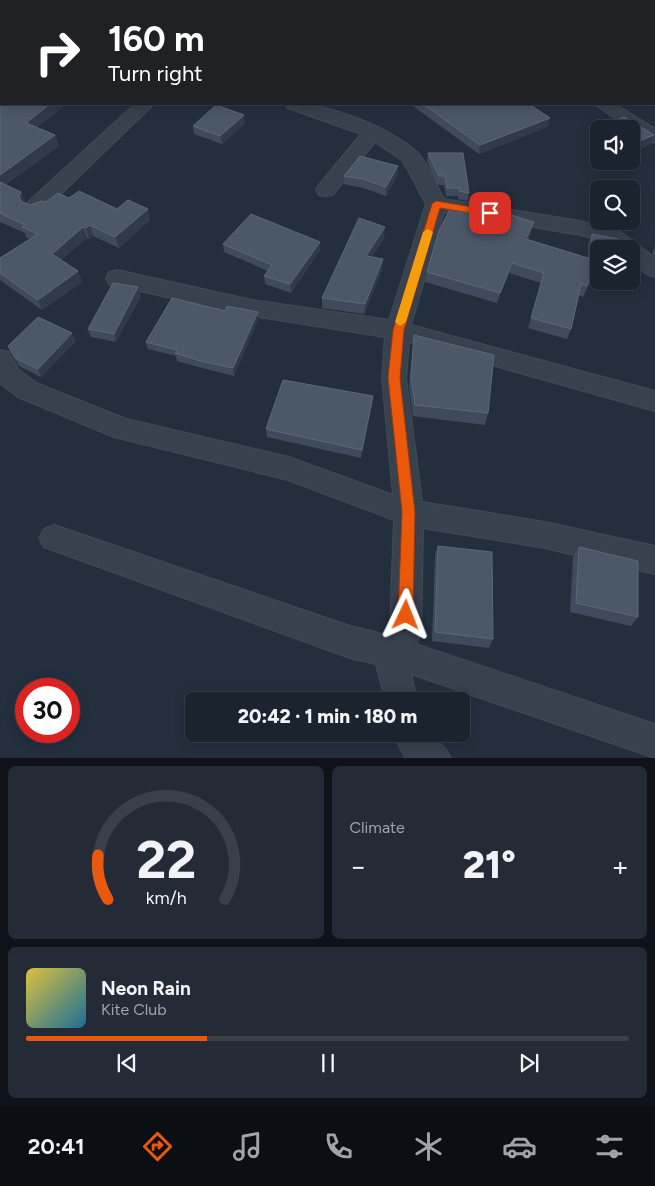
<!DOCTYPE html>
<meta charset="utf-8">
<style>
:root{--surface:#1b232e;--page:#242b36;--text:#f1f3f6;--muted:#a0a4aa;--line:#39404a;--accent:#ea580c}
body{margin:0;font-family:Figtree,sans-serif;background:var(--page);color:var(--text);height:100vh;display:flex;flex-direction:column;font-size:19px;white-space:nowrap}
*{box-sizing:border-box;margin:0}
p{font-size:16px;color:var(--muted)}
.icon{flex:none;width:28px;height:28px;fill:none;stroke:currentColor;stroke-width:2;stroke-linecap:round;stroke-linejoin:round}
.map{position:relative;height:758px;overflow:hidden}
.side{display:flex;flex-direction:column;gap:8px;padding:8px;background:#0f1319;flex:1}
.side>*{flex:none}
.banner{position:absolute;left:0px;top:0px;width:655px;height:105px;box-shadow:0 2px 12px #0003,0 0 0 1px var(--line);background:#202124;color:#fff;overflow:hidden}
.fabs{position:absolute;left:590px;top:120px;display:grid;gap:10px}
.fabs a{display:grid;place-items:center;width:50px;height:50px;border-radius:8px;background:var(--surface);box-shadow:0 2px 12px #0003,0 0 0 1px var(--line);font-size:25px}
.speed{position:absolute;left:15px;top:678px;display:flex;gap:10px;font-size:25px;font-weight:700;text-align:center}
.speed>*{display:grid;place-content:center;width:65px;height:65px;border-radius:50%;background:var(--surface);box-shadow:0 2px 12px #0003,0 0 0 1px var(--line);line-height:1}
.speed .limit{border:8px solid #d22;background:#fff;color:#111}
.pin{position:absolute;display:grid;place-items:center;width:42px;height:42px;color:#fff;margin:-21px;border-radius:10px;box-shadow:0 2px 8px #0006}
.me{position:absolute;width:55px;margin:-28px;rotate:2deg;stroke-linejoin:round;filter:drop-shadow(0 0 4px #0008)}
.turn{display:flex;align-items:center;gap:18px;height:105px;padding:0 25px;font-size:22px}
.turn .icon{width:65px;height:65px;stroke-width:2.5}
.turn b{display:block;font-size:35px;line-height:42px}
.big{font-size:38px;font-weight:800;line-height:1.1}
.side .tile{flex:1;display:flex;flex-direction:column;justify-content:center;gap:8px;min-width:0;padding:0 18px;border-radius:8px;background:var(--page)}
.side .dial{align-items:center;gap:0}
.dial svg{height:130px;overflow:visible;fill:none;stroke:var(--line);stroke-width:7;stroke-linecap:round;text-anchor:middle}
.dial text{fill:var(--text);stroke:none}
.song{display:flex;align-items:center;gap:15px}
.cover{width:60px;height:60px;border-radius:8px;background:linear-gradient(135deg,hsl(50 70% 55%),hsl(200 70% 35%))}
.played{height:5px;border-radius:2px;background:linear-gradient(90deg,var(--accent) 30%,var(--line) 30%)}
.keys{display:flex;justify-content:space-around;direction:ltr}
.heat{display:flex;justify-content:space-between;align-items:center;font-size:28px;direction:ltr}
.side .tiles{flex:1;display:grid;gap:8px;grid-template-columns:1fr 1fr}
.tile:last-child{grid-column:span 2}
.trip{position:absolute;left:185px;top:692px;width:285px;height:50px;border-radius:8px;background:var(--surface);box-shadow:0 2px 12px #0003,0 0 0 1px var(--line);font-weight:800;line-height:50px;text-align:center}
.menu{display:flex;height:80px;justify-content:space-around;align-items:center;background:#0b0e12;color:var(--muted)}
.menu .icon{width:35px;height:35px}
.menu .active{color:var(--accent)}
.menu b{font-size:22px;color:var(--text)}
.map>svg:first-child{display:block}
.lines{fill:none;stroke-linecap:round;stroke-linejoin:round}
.minor-casing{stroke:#414a57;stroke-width:2}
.minor{fill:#38414e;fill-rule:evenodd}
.wall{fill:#3f4b5c}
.shaded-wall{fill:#2f3b4b}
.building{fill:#4b5868;stroke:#5c6777}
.route{fill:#ea580c;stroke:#983908}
.slow{fill:#f59e0b}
</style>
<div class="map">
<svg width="655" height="759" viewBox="0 0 655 759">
<rect width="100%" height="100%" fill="#242f3e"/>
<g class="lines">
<defs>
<path id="minor" d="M247 0H265L266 1H248Z
M603 0H620L621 1H604Z
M0 6 1 7V17L0 16Z
M654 31H655V42H654Z
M135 104H154L42 212 35 214 28 212 25 207 28 202Z
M285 104C324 101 387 126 417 152 427 161 437 187 444 199L580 221 611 229 619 231 655 258V277L647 274 631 262V249H613L604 241 580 235 444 212 411 325 655 391V411L409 342 406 378 422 502 545 522 655 546V574L545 548 423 528 421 633 416 644 655 724V758L411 674 417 701H385L376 664 350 658 44 547 39 538 44 529 54 525 350 626 383 634 390 627 394 520 288 480 114 437 18 397 0 383V350L9 352 18 369 36 383 126 419 289 457 393 495 382 378 385 337 252 316 117 286 109 284 106 278 109 272 117 270 252 300 389 320 426 204 403 161 375 142 333 195 326 196 319 195 316 190 319 185 361 134 288 108Z
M594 104H615L655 129V143L648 141Z
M393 734H430C438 746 444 741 451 759H406Z"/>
</defs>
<use href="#minor" class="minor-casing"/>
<use href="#minor" class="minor"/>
</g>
<path class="wall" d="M274 0H500L502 1H274Z
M0 99 63 107 37 127 55 135 59 146 5 185 26 203H25L30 205 69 198 117 209 150 220 119 248 93 236 89 239 87 238 61 260 78 271 82 282 42 310 0 280V258L30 239 26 237 25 233 0 222Z
M211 104H224L220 107 245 123 222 144 194 134 193 126 216 106Z
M410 104H529L550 118 547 127 479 154Z
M624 117 654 135 651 144 631 152V129H605L607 124Z
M428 153 469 193 468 201 458 199V196H446L444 185H437L427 161Z
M398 166V174L386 196 363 188 344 184V176Z
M473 211 531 232 528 240 588 258V245L592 234 599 249V276L593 275 583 297 579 295 571 329 567 339 528 328 541 283 509 273 497 303 425 282 427 272Z
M384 238 372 257 382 270 364 314 322 308V298Z
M223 244 320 250 291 293 265 284 264 276 268 271 224 252Z
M655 247V256L652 254Z
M141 296 116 342 91 337 88 329Z
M258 320 234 376 202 368 177 361 176 356 148 349 146 342Z
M414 335 488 413 485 425 413 416 409 386Z
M76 341 41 377 19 366 8 346Z
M372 404 361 458 267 437 266 429Z
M438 546 493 639 489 648 432 641 435 555Z
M579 547 638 617 631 626 570 612 573 557Z"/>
<path class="shaded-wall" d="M368 0H379L378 1H366Z
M50 104H62L63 107 29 133 26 123Z
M219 104H224L219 107Z
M244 115 245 123 222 144 220 136Z
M550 118 547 127 479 154 480 145Z
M55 135 59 146 0 188V175Z
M654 135 651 144 631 152 634 143Z
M398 166V174L386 196V187Z
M21 192 26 203 23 208 19 197Z
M148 209 150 220 119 248 115 237Z
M534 222 531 232 523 250 526 239Z
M90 225 93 236 89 239 86 228Z
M83 227 87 238 56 264 52 254Z
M385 227 384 238 366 266V256Z
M320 242V250L291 293 290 284Z
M383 259 382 270 364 314 365 304Z
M512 263 509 273 497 303 500 293Z
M78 271 82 282 42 310 38 300Z
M138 287 141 296 116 342 114 334Z
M258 312V320L234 376 233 368Z
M72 333 76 341 41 377 38 369Z
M373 396 372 404 361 458 362 450Z"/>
<path class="building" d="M51 0H146L145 1H147H49Z
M283 0H368L366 1H286Z
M386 0H500L502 1H387Z
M1 98V104H50L26 123 55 135 0 175V99Z
M423 104H529L550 118 480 145Z
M216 105 244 115 220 136 193 126Z
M624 117 654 135 634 143 631 141V129H614L607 124Z
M428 153H463L469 193 459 191 461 188H447L445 176H439Z
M360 156 398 166 386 187 363 179 344 176Z
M0 182 21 192 19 197 22 202 30 205 41 201 46 202 58 193 69 198 79 191 117 209 128 200 148 209 115 237 90 225 86 228 83 227 52 254 78 271 38 300 0 273V258L38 234 22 227 25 225 0 213Z
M452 205 472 208 473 211 508 220 511 215 534 222 526 239 591 259 592 234 623 240V249H599V265H596L587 286 581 284 571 329 531 318 544 273 512 263 500 293 427 272 439 231Z
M251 214 320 242 290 284 264 276 272 265 223 244Z
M359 218 385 227 366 256 383 259 365 304 322 298Z
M113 283 138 287 114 334 88 329Z
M172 298 225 311 227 306 258 312 233 368 200 361 175 353 177 350 146 342Z
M38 317 72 333 38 369 15 358 8 346Z
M414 335 494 355 488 413 415 405 411 375Z
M283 380 373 396 362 450 266 429Z
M438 546 492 552 493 639 435 632Z
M579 547 638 561V617L576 603Z"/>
<path class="route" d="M436 201 490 210 495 213 490 216 440 208 404 330 400 378 415 512 413 615 410 620 406 622 401 620 398 615 402 512 388 378 393 330 432 204Z"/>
<path class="slow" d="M428 229 433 232 406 322 400 326 395 322 423 232Z"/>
</svg>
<div class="fabs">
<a><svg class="icon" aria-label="sound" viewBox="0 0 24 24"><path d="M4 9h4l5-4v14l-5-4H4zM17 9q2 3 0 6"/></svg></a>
<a><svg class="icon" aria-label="search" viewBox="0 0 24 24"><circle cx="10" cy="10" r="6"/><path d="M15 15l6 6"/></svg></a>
<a><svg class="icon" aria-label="layers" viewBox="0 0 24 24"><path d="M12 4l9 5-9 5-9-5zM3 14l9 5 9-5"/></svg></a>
</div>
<div class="speed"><div class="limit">30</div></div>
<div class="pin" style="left:490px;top:213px;background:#d93025"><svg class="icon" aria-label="arrive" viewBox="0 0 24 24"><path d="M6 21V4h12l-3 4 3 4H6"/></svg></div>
<svg class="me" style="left:406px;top:615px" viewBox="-20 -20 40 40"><path d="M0-17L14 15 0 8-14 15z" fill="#ea580c" stroke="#fff" stroke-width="4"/></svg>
<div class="trip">20:42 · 1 min · 180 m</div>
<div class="banner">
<div class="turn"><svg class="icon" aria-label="right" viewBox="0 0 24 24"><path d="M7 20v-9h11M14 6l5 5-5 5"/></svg><div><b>160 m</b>Turn right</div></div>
</div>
</div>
<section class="side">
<div class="tiles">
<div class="tile dial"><svg viewBox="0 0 100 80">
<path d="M14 69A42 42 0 1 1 86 69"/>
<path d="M14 69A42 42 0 0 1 8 42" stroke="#ea580c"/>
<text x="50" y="56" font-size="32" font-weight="700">22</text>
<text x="50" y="72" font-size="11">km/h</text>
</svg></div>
<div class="tile"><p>Climate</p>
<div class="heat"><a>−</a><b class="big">21°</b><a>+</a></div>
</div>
<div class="tile">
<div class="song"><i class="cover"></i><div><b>Neon Rain</b><p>Kite Club</p></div></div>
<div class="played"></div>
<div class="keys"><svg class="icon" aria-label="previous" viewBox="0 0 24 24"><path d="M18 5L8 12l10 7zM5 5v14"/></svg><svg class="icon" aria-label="pause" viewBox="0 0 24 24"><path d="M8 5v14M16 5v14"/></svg><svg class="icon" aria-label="next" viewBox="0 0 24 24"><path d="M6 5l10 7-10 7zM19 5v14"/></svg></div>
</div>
</div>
</section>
<nav class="menu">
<b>20:41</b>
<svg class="icon active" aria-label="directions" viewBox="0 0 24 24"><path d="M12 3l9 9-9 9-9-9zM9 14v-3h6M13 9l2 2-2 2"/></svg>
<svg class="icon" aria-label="music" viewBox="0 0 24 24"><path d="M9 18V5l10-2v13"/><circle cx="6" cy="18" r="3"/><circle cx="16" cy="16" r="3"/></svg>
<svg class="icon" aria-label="phone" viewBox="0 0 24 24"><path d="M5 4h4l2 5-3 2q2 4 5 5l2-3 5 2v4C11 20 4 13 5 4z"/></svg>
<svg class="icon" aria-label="climate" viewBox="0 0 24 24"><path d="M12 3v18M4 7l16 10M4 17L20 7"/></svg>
<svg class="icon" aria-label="car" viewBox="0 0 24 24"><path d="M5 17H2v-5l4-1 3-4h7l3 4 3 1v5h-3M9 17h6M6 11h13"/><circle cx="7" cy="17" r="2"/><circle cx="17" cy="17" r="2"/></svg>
<svg class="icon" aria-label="filters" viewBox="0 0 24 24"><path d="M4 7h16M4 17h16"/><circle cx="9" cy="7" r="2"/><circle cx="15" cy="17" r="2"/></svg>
</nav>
